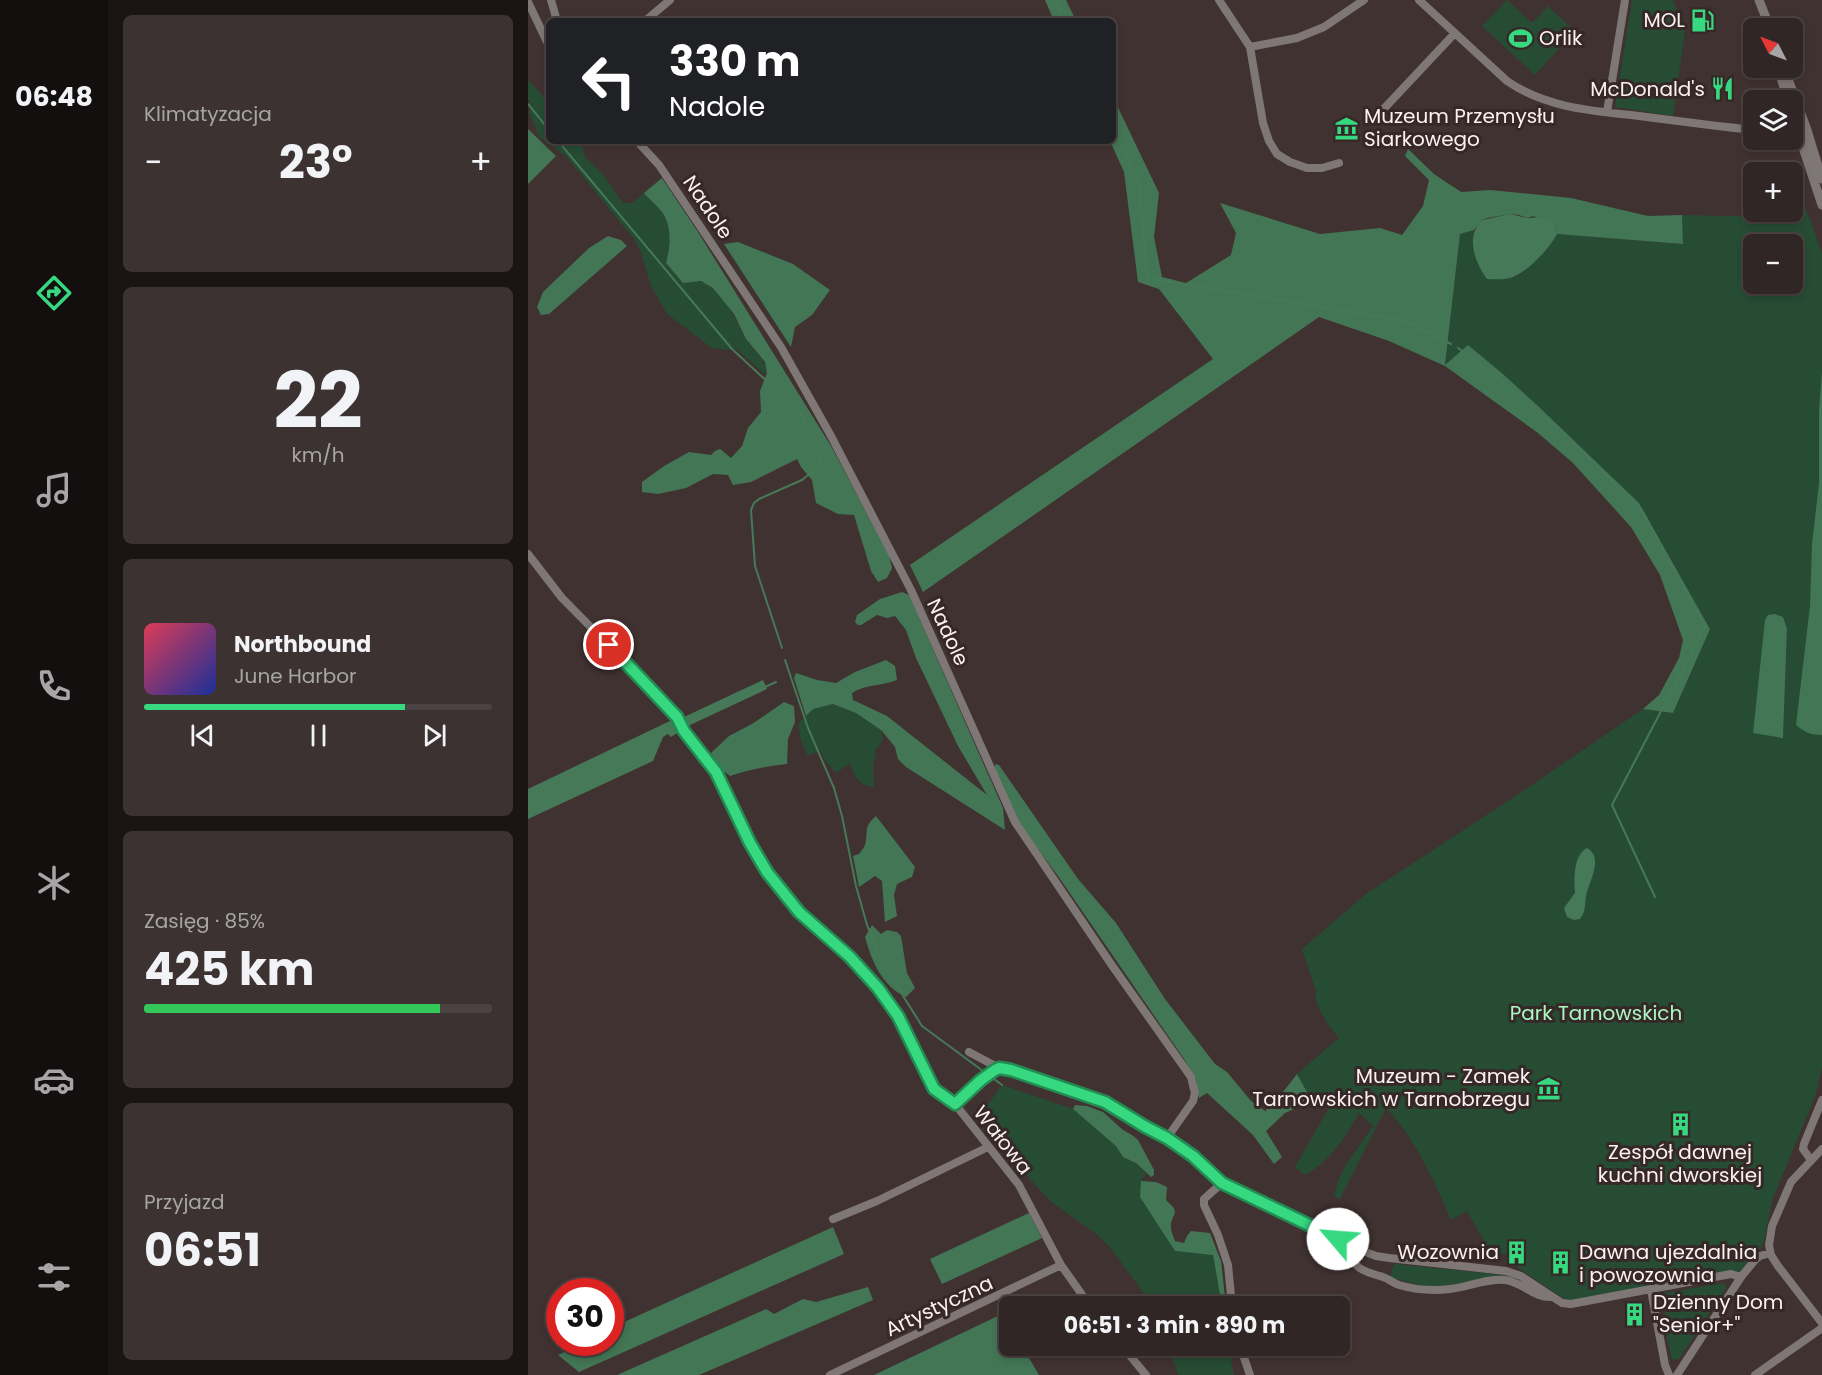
<!DOCTYPE html>
<html lang="pl">
<meta charset="utf-8">
<style>
:root{--surface:#302625;--page:#3c3232;--text:#f1f3f6;--muted:#a8a5a7;--line:#4b4342;--accent:#36d880}
body{margin:0;font-family:Poppins,sans-serif;background:var(--page);color:var(--text);height:100vh;display:flex;flex-direction:column;font-size:22px;white-space:nowrap}
*{box-sizing:border-box;margin:0}
p{font-size:20px;color:var(--muted)}
.icon{flex:none;width:33px;height:33px;fill:none;stroke:currentColor;stroke-width:2;stroke-linecap:round;stroke-linejoin:round}
.map{position:relative;flex:1;overflow:hidden}
.side{display:flex;flex-direction:column;gap:15px;padding:15px;background:#1a1514;width:420px}
.side>*{flex:none}
.banner{position:absolute;left:18px;top:18px;width:570px;height:126px;border-radius:9px;box-shadow:0 3px 9px #0003,0 0 0 2px var(--line);background:#202124;color:#fff;overflow:hidden}
.needle{width:39px;rotate:312deg}
.controls{position:absolute;left:1215px;top:18px;display:grid;gap:12px}
.controls a{display:grid;place-items:center;width:60px;height:60px;border-radius:9px;background:var(--surface);box-shadow:0 3px 9px #0003,0 0 0 2px var(--line);font-size:30px}
.speed{position:absolute;left:18px;top:1278px;display:flex;gap:12px;font-size:30px;font-weight:700;text-align:center}
.speed>*{display:grid;place-content:center;width:78px;height:78px;border-radius:50%;background:var(--surface);box-shadow:0 3px 9px #0003,0 0 0 2px var(--line);line-height:1}
.speed .limit{border:9px solid #d22;background:#fff;color:#111}
.pin{position:absolute;display:grid;place-items:center;width:51px;height:51px;color:#fff;margin:-26px;border:3px solid #fff;border-radius:50%;box-shadow:0 2px 6px #0007}
.me{position:absolute;width:66px;margin:-33px;rotate:297deg;stroke-linejoin:round;filter:drop-shadow(0 0 4px #0008)}
.turn{display:flex;align-items:center;gap:21px;height:126px;padding:0 24px;font-size:27px}
.turn .icon{width:78px;height:78px;stroke-width:2.5}
.turn b{display:block;font-size:42px;line-height:51px}
.big{font-size:45px;font-weight:700;line-height:1.1}
.side .widget{flex:1;display:flex;flex-direction:column;justify-content:center;gap:9px;min-width:0;padding:0 21px;border-radius:9px;background:var(--page)}
.side .dial{align-items:center;gap:0}
.dial b{font-size:78px;line-height:1}
.song{display:flex;align-items:center;gap:18px}
.cover{width:72px;height:72px;border-radius:9px;background:linear-gradient(135deg,hsl(350 70% 55%),hsl(230 70% 35%))}
.played{height:6px;border-radius:3px;background:linear-gradient(90deg,var(--accent) 75%,var(--line) 75%)}
.keys{display:flex;justify-content:space-around;direction:ltr}
.heat{display:flex;justify-content:space-between;align-items:center;font-size:33px;direction:ltr}
.charge{height:9px;border-radius:4px;background:linear-gradient(90deg,#34c759 85%,var(--line) 0)}
.trip{position:absolute;left:471px;top:1296px;width:351px;height:60px;border-radius:9px;background:var(--surface);box-shadow:0 3px 9px #0003,0 0 0 2px var(--line);font-weight:700;line-height:60px;text-align:center}
main{display:flex;flex:1;min-height:0}
.menu{display:flex;flex-direction:column;width:108px;justify-content:space-around;align-items:center;background:#130f0f;color:var(--muted)}
.menu .icon{width:42px;height:42px}
.menu .active{color:var(--accent)}
.menu b{font-size:27px;color:var(--text)}
.map>svg:first-child{display:block}
.green{fill:#264c34;fill-rule:evenodd}
.forest{fill:#437655}
.water{fill:#467958}
.lines{fill:none;stroke-linecap:round;stroke-linejoin:round}
.stream{stroke:#467958;stroke-width:2}
.minor{stroke:#7f7776;stroke-width:8}
.tertiary{stroke:#7f7776;stroke-width:9}
.route-casing{stroke:#238c53;stroke-width:15}
.route{stroke:#36d880;stroke-width:10}
.labels{text-anchor:middle;stroke-width:6;stroke-linejoin:round;paint-order:stroke}
.poi-label{font-size:20px;fill:#fbf1f1;stroke:#362827;text-anchor:end}
.street-label{font-size:20px;fill:#fbf1f1;stroke:#362827}
.park-label{font-size:20px;fill:#a9f8c2;stroke:#362827}
</style>
<main>
<nav class="menu">
<b>06:48</b>
<svg class="icon active" aria-label="directions" viewBox="0 0 24 24"><path d="M12 3l9 9-9 9-9-9zM9 14v-3h6M13 9l2 2-2 2"/></svg>
<svg class="icon" aria-label="music" viewBox="0 0 24 24"><path d="M9 18V5l10-2v13"/><circle cx="6" cy="18" r="3"/><circle cx="16" cy="16" r="3"/></svg>
<svg class="icon" aria-label="phone" viewBox="0 0 24 24"><path d="M5 4h4l2 5-3 2q2 4 5 5l2-3 5 2v4C11 20 4 13 5 4z"/></svg>
<svg class="icon" aria-label="climate" viewBox="0 0 24 24"><path d="M12 3v18M4 7l16 10M4 17L20 7"/></svg>
<svg class="icon" aria-label="car" viewBox="0 0 24 24"><path d="M5 17H2v-5l4-1 3-4h7l3 4 3 1v5h-3M9 17h6M6 11h13"/><circle cx="7" cy="17" r="2"/><circle cx="17" cy="17" r="2"/></svg>
<svg class="icon" aria-label="filters" viewBox="0 0 24 24"><path d="M4 7h16M4 17h16"/><circle cx="9" cy="7" r="2"/><circle cx="15" cy="17" r="2"/></svg>
</nav>
<section class="side">
<div class="widget"><p>Klimatyzacja</p>
<div class="heat"><a>−</a><b class="big">23°</b><a>+</a></div>
</div>
<div class="widget dial"><b>22</b><p>km/h</p></div>
<div class="widget">
<div class="song"><i class="cover"></i><div><b>Northbound</b><p>June Harbor</p></div></div>
<div class="played"></div>
<div class="keys"><svg class="icon" aria-label="previous" viewBox="0 0 24 24"><path d="M18 5L8 12l10 7zM5 5v14"/></svg><svg class="icon" aria-label="pause" viewBox="0 0 24 24"><path d="M8 5v14M16 5v14"/></svg><svg class="icon" aria-label="next" viewBox="0 0 24 24"><path d="M6 5l10 7-10 7zM19 5v14"/></svg></div>
</div>
<div class="widget"><p>Zasięg · 85%</p><b class="big">425 km</b><div class="charge"></div></div>
<div class="widget"><p>Przyjazd</p><b class="big">06:51</b></div>
</section>
<div class="map">
<svg width="1294" height="1375" viewBox="0 0 1294 1375">
<rect width="100%" height="100%" fill="#403231"/>
<path class="green" d="M979 0 1004 23 1020 6 1047 31 1007 75 954 26Z
M1104 0H1145L1157 31 1145 116 1087 107Z
M0 80 21 102V141H54L56 156 75 174 95 203H104L116 193C122 200 131 207 136 215 144 229 142 248 138 263L155 283C160 283 168 280 174 282 194 287 208 320 217 337 225 351 236 356 239 373L237 374 208 349 198 350 184 348 139 314 123 286 113 253 106 239 38 156 12 138 1 113 4 106 0 100Z
M1278 208 1294 253V1067L1288 1094 1245 1198 1235 1245 1211 1273 1039 1301 989 1267 985 1256 962 1252 939 1211 923 1220C907 1181 887 1139 858 1108L812 1199 806 1196 810 1181 817 1166 845 1126 831 1113C817 1137 803 1161 777 1175L770 1170 767 1167 810 1092 784 1101 769 1074 811 1038C802 1028 784 1004 788 991L774 949 838 894 989 795 1115 709 1145 713 1182 629 1111 503 1010 406 975 374 940 345 917 366 932 234 946 230C943 251 948 261 959 279 968 279 980 279 989 276 999 272 1024 244 1029 234L1154 244V215L1247 217ZM1226 244H1264V284H1226ZM1259 629 1255 738H1254L1225 732Z
M305 704 328 713 353 730 355 740 346 752 348 753 345 765 346 787C331 786 326 776 322 763L308 773 299 763 292 750 280 756 273 741 270 724 285 709Z
M474 1085 548 1110 588 1146 595 1157 609 1163 618 1174 613 1181 646 1251 685 1254 694 1306H625L581 1246 567 1233 522 1201 465 1138 456 1110Z
M866 1264 977 1275 981 1276 900 1288 862 1277Z
M1195 1283 1199 1287 1151 1359 1144 1360 1137 1326 1139 1323 1136 1307 1134 1305 1132 1294Z
M641 1346H700L706 1375H650Z"/>
<path class="forest" d="M517 0H538L548 21H526Z
M585 97 631 193 626 237 634 277 658 283 703 255 708 233 692 203 792 234 852 228 874 235 895 206 901 180 877 156 880 149 906 174 933 192 962 190 1043 198 1120 216 1154 215 1155 244 1029 234 1027 225 1005 216 999 218 991 215 983 214 959 218 954 220 946 230 932 234 917 365 940 345 975 374 1010 406 1111 503 1182 629 1145 713 1115 709 1131 695 1151 658 1155 640 1132 575 1103 527 1045 463 1010 433 917 366 861 341 791 317 395 592 382 565 685 359 631 289 610 282 596 172 582 141H585Z
M0 129 28 156 0 184Z
M134 178 170 232 303 446 361 555 364 568 359 578 350 582 343 571 326 515 310 514 288 503 284 480 273 467 269 459 223 482 205 485 200 475 185 474 158 488 130 494 114 492V482L136 466 161 452 183 455 187 451 192 449 203 458 214 446 220 428 233 412 232 391 239 373 237 362 218 339 206 314 185 288 173 281 155 283 138 263C142 248 144 229 136 215 131 207 122 200 116 193Z
M80 236 93 240 99 246 21 314 13 315 9 307 15 292 61 248Z
M210 242 265 264 302 290 284 315 267 327 263 347 196 244Z
M1294 372V735C1282 735 1277 732 1268 725L1282 606 1284 544 1291 483V411Z
M374 592 381 595 475 808 477 830 378 767 370 759 367 747 353 730 328 713 305 704 285 709 278 716 266 678 268 673 289 680 308 683 327 672 358 660 367 666 369 680C354 686 338 684 324 693L325 700 359 716 459 795 430 746 388 658 378 630 367 616 359 618 349 615 333 625H330L327 622 329 615 352 599Z
M1247 614 1255 617 1259 629 1255 738 1225 733 1237 620 1240 615Z
M256 702 266 706 267 722 260 739 259 764C239 766 221 770 202 776L193 769 183 753 201 736 224 724Z
M467 764 471 765 550 879 588 923 637 999 687 1064 699 1072 723 1101 737 1111 748 1101 769 1074 784 1101 757 1113 738 1131 754 1157 746 1164 725 1135 679 1093 671 1098 668 1079 656 1059 530 876 497 832 489 819 467 769Z
M348 816 387 867 384 877 369 884 366 895 369 916 357 922 354 881 347 876 331 887 325 856 331 854C333 851 336 848 337 845 341 832 334 828 348 816Z
M344 925 353 934 359 930 369 932 373 936 379 973 387 988 378 997C354 986 344 962 337 937Z
M547 1105 559 1106 575 1112 595 1130 604 1135 610 1140 626 1170V1175L623 1177 608 1163 595 1157 588 1146 545 1109Z
M613 1181 628 1182 639 1187 638 1200 646 1208 647 1213C641 1224 642 1229 647 1241L656 1243 659 1236 663 1231 682 1233 693 1261 698 1306H694L685 1255 647 1251 612 1197Z
M501 1213 514 1238 414 1284 402 1259Z
M305 1227 316 1254 51 1372 30 1355 55 1343 82 1342 83 1328Z
M340 1287 345 1300 171 1375H89L238 1309 246 1314 275 1299 288 1302Z
M474 1314 481 1326 482 1346H494L511 1375H346Z"/>
<path class="water" d="M982 214C988 215 993 217 999 218 1005 218 1014 216 1021 217L1027 225 1029 234C1023 247 997 275 982 278 975 280 967 279 959 279 947 263 937 236 954 220Z
M235 680 239 689 160 726 143 737 140 734 135 737 125 761 0 819V789L144 720 156 717Z
M1059 848C1075 857 1063 878 1059 892 1056 902 1059 910 1052 919L1046 920 1039 917 1036 908 1047 893C1046 880 1045 855 1059 848Z"/>
<g class="lines">
<path class="stream" d="M527 0 536 21
M0 104 21 130
M585 127 611 184 619 278 877 321 923 344
M30 141 204 349 270 410 293 449 294 457 286 470 274 480 231 499 226 503 223 510 227 566 254 648
M930 348 947 360 1036 433 1115 512 1177 627 1084 805 1127 897
M257 660 280 728 306 788 314 816 328 886 339 925 355 964 394 1026 455 1071
M237 687 248 682
M466 1079 474 1085"/>
<path class="minor" d="M23 0 29 21
M691 0 722 47 735 123 741 141 749 154 762 162 779 168H794L811 163
M891 0 979 81C1018 108 1065 111 1111 116 1149 121 1187 126 1226 130
M0 2 21 46
M117 21 142 0
M722 47 769 38 796 27 836 0
M1079 112 1097 0
M850 115 927 33
M109 141 131 165 253 347 303 436 383 590 487 822 583 964 663 1077 667 1093 665 1101 639 1138
M0 554 34 598 112 677 149 717 156 731 188 773 222 843 239 872 271 912 322 957 350 988 370 1016 406 1089 427 1104 491 1185 533 1265 562 1306
M441 1052 471 1068
M427 1104C438 1094 455 1074 469 1069 473 1067 479 1069 483 1070L577 1102 616 1126 639 1138 665 1156 694 1183 822 1246 848 1256 861 1258 978 1271 993 1276 1034 1303 1043 1304 1203 1274 1213 1277
M1294 1149 1263 1182 1244 1226 1241 1245 1243 1255 1250 1266 1294 1323
M1283 1160 1275 1149 1276 1144 1294 1100
M694 1183 676 1199V1205L690 1235 700 1265 704 1306
M305 1219 349 1201 460 1147
M822 1246C821 1268 837 1272 855 1277 861 1279 865 1283 871 1285 888 1290 906 1291 922 1289 941 1287 959 1278 977 1280 995 1282 1005 1298 1024 1297
M1123 1290 1137 1365 1141 1375
M594 1346 618 1375
M712 1346 722 1375
M302 1375 533 1265
M1149 1375 1213 1277 1227 1260 1232 1256 1242 1253
M1227 1375 1294 1328"/>
<path class="tertiary" d="M1231 0 1242 28
M1250 68 1260 100
M1256 68 1279 130 1294 179
M1264 114 1294 205"/>
</g>
<g class="lines">
<defs>
<path id="route" d="M81 645 149 717 156 731 188 772 222 843 239 872 271 912 322 957 350 988 370 1016 406 1089 427 1104 453 1080 467 1070 471 1068 483 1070 577 1102 616 1126 639 1138 665 1156 694 1183 810 1239"/>
</defs>
<use href="#route" class="route-casing"/>
<use href="#route" class="route"/>
</g>
<defs>
<symbol id="fuel-bare" viewBox="-9 -9 18 18"><path d="M-5.5-6h7V0h2V4h1.3V-2.5L3-4.5l.8-.8L6-3V5H2.5V1h-1V6h-7ZM-4.2-4.7v3.2H.2V-4.7Z" fill="#36d880" stroke="#362827" stroke-width="2.5" paint-order="stroke"/></symbol>
<symbol id="stadium-bare" viewBox="-9 -9 18 18"><path d="M0-5a6.5 5 0 1 0 0 10a6.5 5 0 1 0 0-10ZM-3.5-1.8h7v3.6h-7Z" fill="#36d880" stroke="#362827" stroke-width="2.5" paint-order="stroke"/></symbol>
<symbol id="restaurant-bare" viewBox="-9 -9 18 18"><path d="M-5-6h1v4h1v-4h1v4h1v-4h1v5L-1.5 .5V6h-2V.5L-5-1ZM5-6V6H3V1.5H1.5Q1.5-4 5-6Z" fill="#36d880" stroke="#362827" stroke-width="2.5" paint-order="stroke"/></symbol>
<symbol id="museum-bare" viewBox="-9 -9 18 18"><path d="M0-6L6-3V-2H-6V-3ZM-5-1h2V3h-2ZM-1-1h2V3h-2ZM3-1h2V3H3ZM-6 4H6V6H-6Z" fill="#36d880" stroke="#362827" stroke-width="2.5" paint-order="stroke"/></symbol>
<symbol id="building-bare" viewBox="-9 -9 18 18"><path d="M-4-6H4V6H1V3H-1V6H-4ZM-2.5-4.3h1.7v1.8h-1.7ZM.8-4.3h1.7v1.8H.8ZM-2.5-1h1.7V.8h-1.7ZM.8-1h1.7V.8H.8Z" fill="#36d880" stroke="#362827" stroke-width="2.5" paint-order="stroke"/></symbol>
</defs>
<g fill-rule="evenodd">
<use href="#fuel-bare" x="1158" y="4" width="33" height="33"/>
<use href="#stadium-bare" x="976" y="22" width="33" height="33"/>
<use href="#restaurant-bare" x="1178" y="72" width="33" height="33"/>
<use href="#museum-bare" x="802" y="112" width="33" height="33"/>
<use href="#museum-bare" x="1004" y="1072" width="33" height="33"/>
<use href="#building-bare" x="1136" y="1108" width="33" height="33"/>
<use href="#building-bare" x="972" y="1236" width="33" height="33"/>
<use href="#building-bare" x="1016" y="1246" width="33" height="33"/>
<use href="#building-bare" x="1090" y="1298" width="33" height="33"/>
</g>
<g class="labels">
<g class="poi-label">
<text x="1157" y="27">MOL</text>
<text x="1011" y="45" text-anchor="start">Orlik</text>
<text x="1177" y="96">McDonald's</text>
<text x="836" y="123" text-anchor="start">Muzeum Przemysłu<tspan x="836" dy="23">Siarkowego</tspan></text>
<text x="1002" y="1083">Muzeum - Zamek<tspan x="1002" dy="23">Tarnowskich w Tarnobrzegu</tspan></text>
<text x="1152" y="1159" text-anchor="middle">Zespół dawnej<tspan x="1152" dy="23">kuchni dworskiej</tspan></text>
<text x="971" y="1259">Wozownia</text>
<text x="1051" y="1259" text-anchor="start">Dawna ujezdalnia<tspan x="1051" dy="23">i powozownia</tspan></text>
<text x="1125" y="1309" text-anchor="start">Dzienny Dom<tspan x="1125" dy="23">"Senior+"</tspan></text>
</g>
<g class="street-label">
<text transform="translate(180 207) rotate(56)" y="7">Nadole</text>
<text transform="translate(420 632) rotate(65)" y="7">Nadole</text>
<text transform="translate(475 1140) rotate(52)" y="7">Wałowa</text>
<text transform="translate(411 1306) rotate(-25)" y="7">Artystyczna</text>
</g>
<g class="park-label">
<text x="1068" y="1020">Park Tarnowskich</text>
</g>
</g>
</svg>
<div class="controls">
<a><svg class="needle" viewBox="-14 -14 28 28"><path d="M0-13l5 13h-10z" fill="#e53935"/><path d="M0 13l5-13h-10z" fill="#a8a5a7"/></svg></a>
<a><svg class="icon" aria-label="layers" viewBox="0 0 24 24"><path d="M12 4l9 5-9 5-9-5zM3 14l9 5 9-5"/></svg></a>
<a>+</a>
<a>−</a>
</div>
<div class="speed"><div class="limit">30</div></div>
<div class="pin" style="left:81px;top:645px;background:#d93025"><svg class="icon" aria-label="arrive" viewBox="0 0 24 24"><path d="M6 21V4h12l-3 4 3 4H6"/></svg></div>
<svg class="me" style="left:810px;top:1239px" viewBox="-20 -20 40 40"><circle r="19" fill="#fff"/><path d="M0-13L10 11 0 6-10 11z" fill="#36d880"/></svg>
<div class="trip">06:51 · 3 min · 890 m</div>
<div class="banner">
<div class="turn"><svg class="icon" aria-label="left" viewBox="0 0 24 24"><path d="M17 20v-9H6M10 6l-5 5 5 5"/></svg><div><b>330 m</b>Nadole</div></div>
</div>
</div>
</main>
